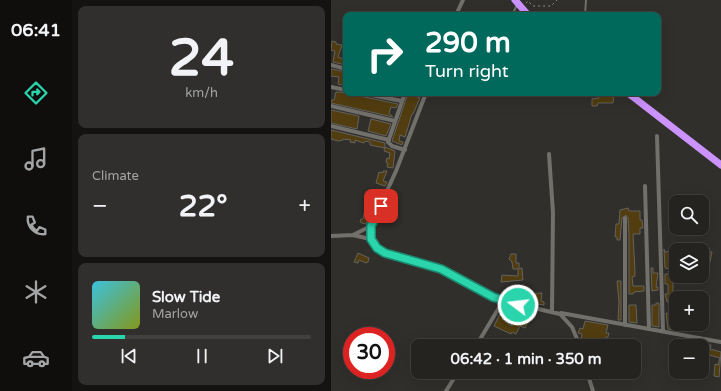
<!DOCTYPE html>
<meta charset="utf-8">
<style>
:root{--surface:#252320;--page:#312f2d;--text:#f1f3f6;--muted:#a3a4a5;--line:#42403e;--accent:#2ad5ac}
body{margin:0;font-family:"Varela Round",sans-serif;background:var(--page);color:var(--text);height:100vh;display:flex;flex-direction:column;font-size:15px;white-space:nowrap}
*{box-sizing:border-box;margin:0}
p{font-size:13px;color:var(--muted)}
.icon{flex:none;width:22px;height:22px;fill:none;stroke:currentColor;stroke-width:2;stroke-linecap:round;stroke-linejoin:round}
.map{position:relative;flex:1;overflow:hidden}
.details{display:flex;flex-direction:column;gap:6px;padding:6px;background:#141312;width:259px}
.details>*{flex:none}
.top-card{position:absolute;left:12px;top:12px;width:318px;height:84px;border-radius:8px;box-shadow:0 4px 16px #0002,0 0 0 1px var(--line);background:#00695c;color:#fff;overflow:hidden}
.tools{position:absolute;left:338px;top:195px;display:grid;gap:8px}
.tools a{display:grid;place-items:center;width:40px;height:40px;border-radius:8px;background:var(--surface);box-shadow:0 4px 16px #0002,0 0 0 1px var(--line);font-size:20px}
.speed{position:absolute;left:12px;top:327px;display:flex;gap:8px;font-size:20px;font-weight:700;text-align:center}
.speed>*{display:grid;place-content:center;width:52px;height:52px;border-radius:50%;background:var(--surface);box-shadow:0 4px 16px #0002,0 0 0 1px var(--line);line-height:1}
.speed .limit{border:6px solid #d22;background:#fff;color:#111}
.pin{position:absolute;display:grid;place-items:center;width:34px;height:34px;color:#fff;margin:-17px;border-radius:8px;box-shadow:0 2px 6px #0006}
.me{position:absolute;width:44px;margin:-22px;rotate:285deg;stroke-linejoin:round;filter:drop-shadow(0 0 3px #0008)}
.turn{display:flex;align-items:center;gap:14px;height:84px;padding:0 16px;font-size:18px}
.turn .icon{width:52px;height:52px;stroke-width:2.5}
.turn b{display:block;font-size:28px;line-height:34px}
.big{font-size:30px;font-weight:700;line-height:1.1}
.details .card{flex:1;display:flex;flex-direction:column;justify-content:center;gap:6px;min-width:0;padding:0 14px;border-radius:8px;background:var(--page)}
.details .dial{align-items:center;gap:0}
.dial b{font-size:52px;line-height:1}
.song{display:flex;align-items:center;gap:12px}
.cover{width:48px;height:48px;border-radius:6px;background:linear-gradient(135deg,hsl(190 70% 55%),hsl(70 70% 35%))}
.played{height:4px;border-radius:2px;background:linear-gradient(90deg,var(--accent) 15%,var(--line) 15%)}
.keys{display:flex;justify-content:space-around;direction:ltr}
.heat{display:flex;justify-content:space-between;align-items:center;font-size:22px;direction:ltr}
.trip{position:absolute;left:80px;top:339px;width:230px;height:40px;border-radius:8px;background:var(--surface);box-shadow:0 4px 16px #0002,0 0 0 1px var(--line);font-weight:700;line-height:40px;text-align:center}
main{display:flex;flex:1;min-height:0}
.tab-bar{display:flex;flex-direction:column;width:72px;justify-content:space-around;align-items:center;background:#0f0e0d;color:var(--muted)}
.tab-bar .icon{width:28px;height:28px}
.tab-bar .current{color:var(--accent)}
.tab-bar b{font-size:18px;color:var(--text)}
.map>svg:first-child{display:block}
.building{fill:#513d0f;stroke:#65635e}
.lines{fill:none;stroke-linecap:round;stroke-linejoin:round}
.path{stroke:#908e8b;stroke-width:1;stroke-dasharray:2 3;stroke-linecap:butt}
.lane{stroke:#72706b;stroke-width:2}
.street{stroke:#72706b;stroke-width:4}
.highway{stroke:#cc92fd;stroke-width:7}
.route-casing{stroke:#1b8a70;stroke-width:10}
.route{stroke:#2ad5ac;stroke-width:7}
</style>
<main>
<nav class="tab-bar">
<b>06:41</b>
<svg class="icon current" aria-label="directions" viewBox="0 0 24 24"><path d="M12 3l9 9-9 9-9-9zM9 14v-3h6M13 9l2 2-2 2"/></svg>
<svg class="icon" aria-label="music" viewBox="0 0 24 24"><path d="M9 18V5l10-2v13"/><circle cx="6" cy="18" r="3"/><circle cx="16" cy="16" r="3"/></svg>
<svg class="icon" aria-label="phone" viewBox="0 0 24 24"><path d="M5 4h4l2 5-3 2q2 4 5 5l2-3 5 2v4C11 20 4 13 5 4z"/></svg>
<svg class="icon" aria-label="climate" viewBox="0 0 24 24"><path d="M12 3v18M4 7l16 10M4 17L20 7"/></svg>
<svg class="icon" aria-label="car" viewBox="0 0 24 24"><path d="M5 17H2v-5l4-1 3-4h7l3 4 3 1v5h-3M9 17h6M6 11h13"/><circle cx="7" cy="17" r="2"/><circle cx="17" cy="17" r="2"/></svg>
</nav>
<section class="details">
<div class="card dial"><b>24</b><p>km/h</p></div>
<div class="card"><p>Climate</p>
<div class="heat"><a>−</a><b class="big">22°</b><a>+</a></div>
</div>
<div class="card">
<div class="song"><i class="cover"></i><div><b>Slow Tide</b><p>Marlow</p></div></div>
<div class="played"></div>
<div class="keys"><svg class="icon" aria-label="previous" viewBox="0 0 24 24"><path d="M18 5L8 12l10 7zM5 5v14"/></svg><svg class="icon" aria-label="pause" viewBox="0 0 24 24"><path d="M8 5v14M16 5v14"/></svg><svg class="icon" aria-label="next" viewBox="0 0 24 24"><path d="M6 5l10 7-10 7zM19 5v14"/></svg></div>
</div>
</section>
<div class="map">
<svg width="390" height="391" viewBox="0 0 390 391">
<rect width="100%" height="100%" fill="#312f2b"/>
<path class="building" d="M1 41 5 42V44L11 45 7 57 15 60V65L2 62 4 51 0 50Z
M0 69 15 72V86L7 84 8 77 0 76Z
M5 92 22 93 29 96 67 104 65 108 60 107 58 113 62 117 0 103V100H3Z
M77 93H88L86 97 89 98 82 114H81L74 137 69 135 68 141 72 142 71 145 61 141Z
M268 94 283 95 282 103H267L266 106H261V99L268 98Z
M0 110 28 116 26 129 0 123Z
M40 119 60 124 55 136 37 131Z
M0 130 54 143V148L39 145V142L34 141 33 143 24 140V143L19 142 20 140 12 139V140L7 141 0 139Z
M54 147 64 151 62 168 56 167 57 163 55 162 56 158 58 159 59 153 53 151Z
M52 171H56L52 181 56 182 54 186 45 183 48 172 52 173Z
M45 189 49 191 45 206 41 215 38 214 35 224 31 223 29 222 30 219H32L34 209 38 210 41 200 38 199 41 192 44 193Z
M297 208 298 211H309V220H311L312 228H309V234H302L304 272V276L301 277 302 286H313V291L303 292 302 294H298V235L297 218 295 215 291 218 289 240H286V237H284L285 224H288L289 210Z
M371 248 379 249 378 252H381L379 262 371 261Z
M333 249 334 252 340 251 342 276V300L336 302 334 294H337V284H334V274H339V269L334 268Z
M27 253 38 258 37 262 35 263 28 260 27 263 23 262Z
M180 254H185V263H188V269L191 268 192 280 170 282 171 275 187 276V269H182L181 262 178 259Z
M320 268H322V273H327L325 287H327V290L321 291Z
M286 281H290V320H287L288 302Z
M185 290 197 291V294L211 293 210 301 213 302V305L206 304V300L183 298 182 293H184Z
M325 303H328V327L321 326V305H325Z
M298 305H305L306 323 298 322Z
M172 308 176 310 171 319 180 326 185 314 192 318 194 315 197 317 198 319 194 328 189 326 185 334 181 332 180 334 163 326Z
M335 313 339 314V316H343L342 330 337 329Z
M254 321 277 325 275 333H278L277 337H275L273 346H261L255 343 256 340 250 339 251 334 247 333 249 328 252 329Z
M363 341 380 345 379 349 390 352 388 377 383 376 384 364 387 365 389 358 378 355 376 362 371 361V346H361Z"/>
<g class="lines">
<path class="path" d="M195 3 197 1 202 6H220L226 0"/>
<path class="lane" d="M181 15 186 5
M254 15 255 0"/>
<path class="street" d="M125 15 132 0
M0 65 15 69
M0 87 15 90
M30 93 71 101
M95 93 65 171 40 226 39 239 46 248 54 253 110 269 172 301 229 314 241 327 249 346
M0 106 64 121
M0 126 58 140
M326 136 332 331
M74 150 61 146 57 142 74 93
M218 154 222 213 221 312
M314 186 318 329
M22 235 39 239
M0 236 22 235 40 226
M230 313 390 342
M294 325V218
M145 346 172 301
M256 372 262 391
M115 391 127 372"/>
<path class="highway" d="M184 0 197 15
M297 93 390 165"/>
</g>
<g class="lines">
<defs>
<path id="route" d="M50 206 40 226V239L46 248 54 253 110 269 162 297 187 305"/>
</defs>
<use href="#route" class="route-casing"/>
<use href="#route" class="route"/>
</g>
</svg>
<div class="tools">
<a><svg class="icon" aria-label="search" viewBox="0 0 24 24"><circle cx="10" cy="10" r="6"/><path d="M15 15l6 6"/></svg></a>
<a><svg class="icon" aria-label="layers" viewBox="0 0 24 24"><path d="M12 4l9 5-9 5-9-5zM3 14l9 5 9-5"/></svg></a>
<a>+</a>
<a>−</a>
</div>
<div class="speed"><div class="limit">30</div></div>
<div class="pin" style="left:50px;top:206px;background:#d93025"><svg class="icon" aria-label="arrive" viewBox="0 0 24 24"><path d="M6 21V4h12l-3 4 3 4H6"/></svg></div>
<svg class="me" style="left:187px;top:305px" viewBox="-20 -20 40 40"><circle r="17" fill="#2ad5ac" stroke="#fff" stroke-width="3"/><path d="M0-11L8 9 0 5-8 9z" fill="#fff"/></svg>
<div class="trip">06:42 · 1 min · 350 m</div>
<div class="top-card">
<div class="turn"><svg class="icon" aria-label="right" viewBox="0 0 24 24"><path d="M7 20v-9h11M14 6l5 5-5 5"/></svg><div><b>290 m</b>Turn right</div></div>
</div>
</div>
</main>
